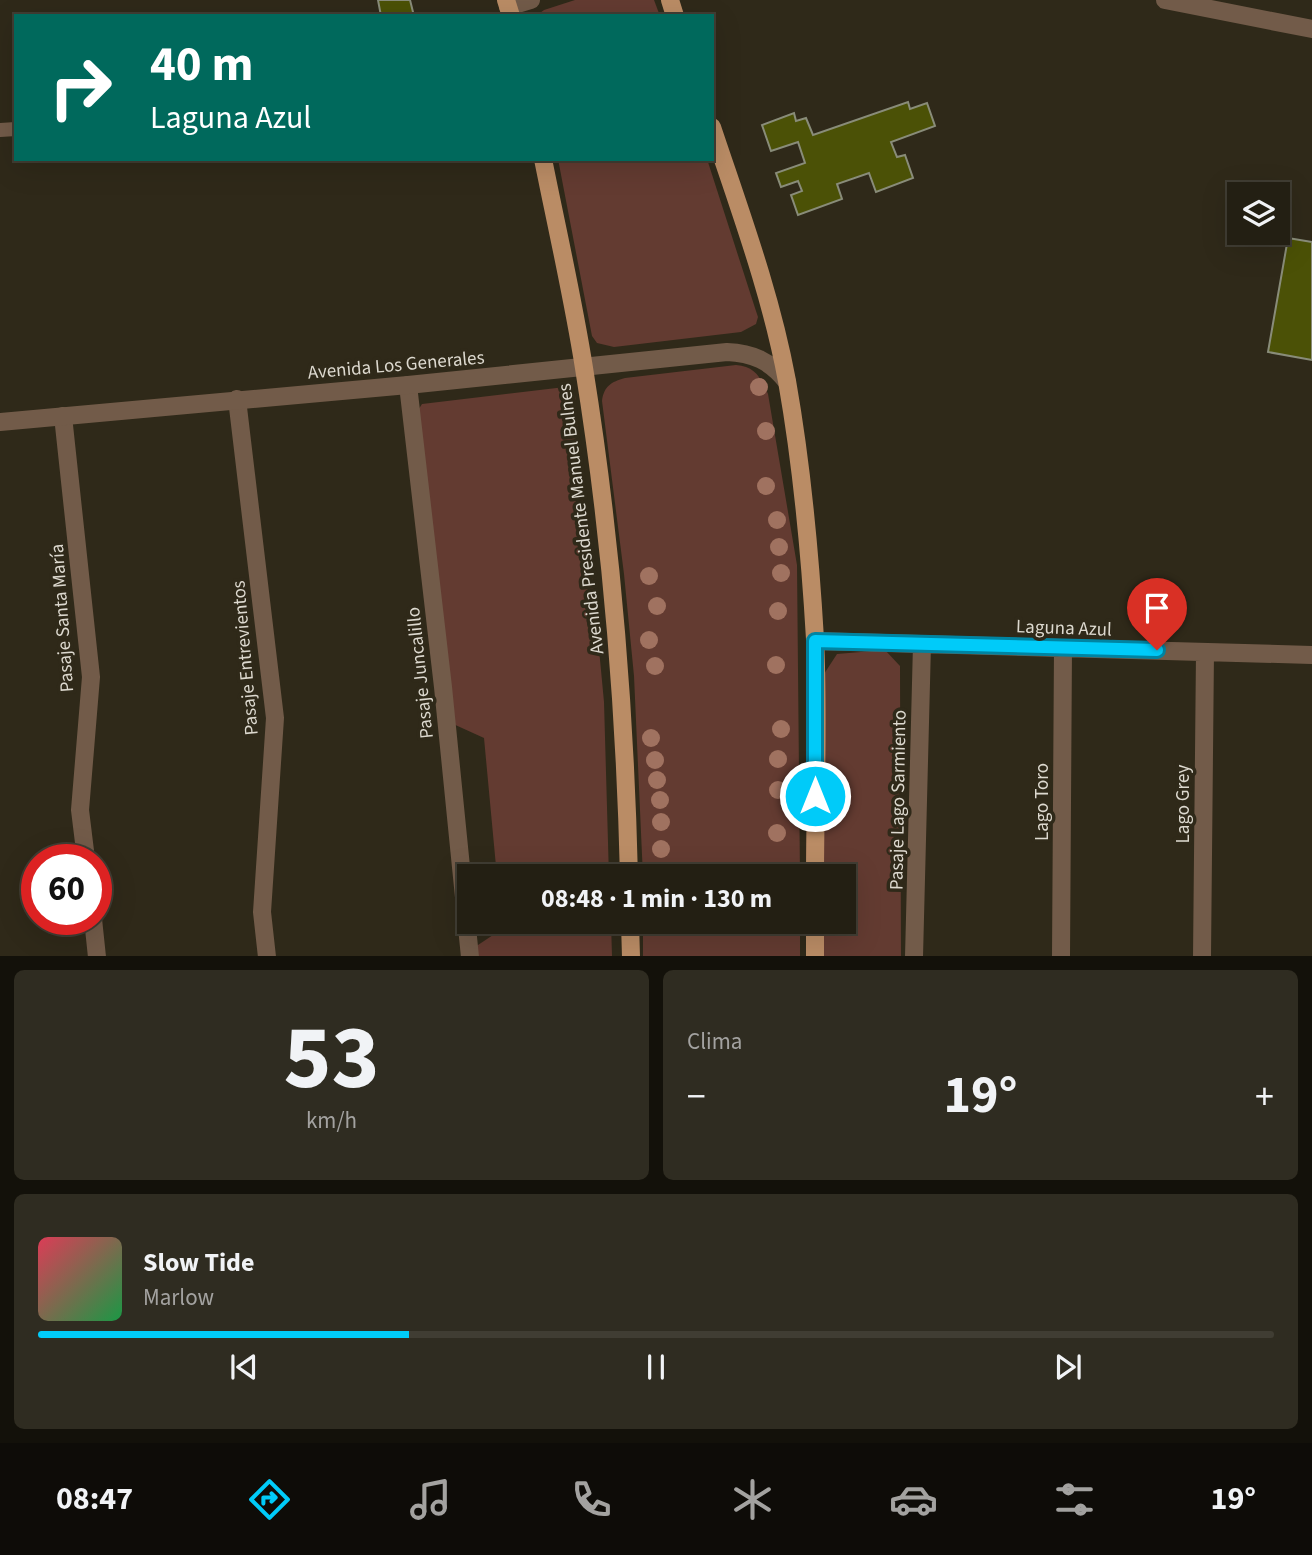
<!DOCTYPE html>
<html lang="es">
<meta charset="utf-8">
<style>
:root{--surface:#231f13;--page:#2f2c21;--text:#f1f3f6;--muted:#a3a2a0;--line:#403d33;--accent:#00cbf9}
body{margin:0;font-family:"Source Sans 3",sans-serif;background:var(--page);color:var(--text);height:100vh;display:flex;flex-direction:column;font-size:26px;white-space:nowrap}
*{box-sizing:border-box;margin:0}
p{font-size:23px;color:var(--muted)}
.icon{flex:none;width:38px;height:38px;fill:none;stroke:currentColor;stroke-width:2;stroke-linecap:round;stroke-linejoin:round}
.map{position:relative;height:956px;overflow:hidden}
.side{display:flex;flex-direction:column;gap:14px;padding:14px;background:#13110a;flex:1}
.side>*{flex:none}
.hud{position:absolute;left:14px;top:14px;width:700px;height:147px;border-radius:0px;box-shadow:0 7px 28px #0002,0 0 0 2px var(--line);background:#00695c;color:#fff;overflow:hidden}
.buttons{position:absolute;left:1227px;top:182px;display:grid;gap:14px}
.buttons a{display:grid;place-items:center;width:63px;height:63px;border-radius:0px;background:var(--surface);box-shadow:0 7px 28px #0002,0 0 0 2px var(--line);font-size:35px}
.speed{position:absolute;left:21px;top:844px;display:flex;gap:14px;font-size:35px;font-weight:700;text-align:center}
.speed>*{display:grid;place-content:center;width:91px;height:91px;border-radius:50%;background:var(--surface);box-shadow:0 7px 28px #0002,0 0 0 2px var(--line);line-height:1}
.speed .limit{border:10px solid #d22;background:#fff;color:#111}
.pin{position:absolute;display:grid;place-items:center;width:60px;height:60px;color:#fff;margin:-72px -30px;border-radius:50% 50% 50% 0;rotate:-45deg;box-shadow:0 0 7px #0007}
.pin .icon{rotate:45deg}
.me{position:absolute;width:77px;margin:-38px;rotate:0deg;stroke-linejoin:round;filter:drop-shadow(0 0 5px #0008)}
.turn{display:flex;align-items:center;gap:24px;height:147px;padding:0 21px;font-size:32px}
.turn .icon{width:91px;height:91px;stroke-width:2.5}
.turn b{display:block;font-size:49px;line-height:60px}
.big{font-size:52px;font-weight:700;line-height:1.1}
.side .tile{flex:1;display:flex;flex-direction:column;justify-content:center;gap:10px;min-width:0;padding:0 24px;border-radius:10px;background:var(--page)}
.side .dial{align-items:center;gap:0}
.dial b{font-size:91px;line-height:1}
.song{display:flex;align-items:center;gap:21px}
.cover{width:84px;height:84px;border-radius:10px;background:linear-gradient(135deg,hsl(350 70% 55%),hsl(140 70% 35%))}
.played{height:7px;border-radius:4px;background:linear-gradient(90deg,var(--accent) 30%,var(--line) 30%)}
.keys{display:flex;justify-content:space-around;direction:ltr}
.heat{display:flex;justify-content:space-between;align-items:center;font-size:38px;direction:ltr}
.side .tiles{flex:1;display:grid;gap:14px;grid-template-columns:1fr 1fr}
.tile:last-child{grid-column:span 2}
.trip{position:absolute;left:457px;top:864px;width:399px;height:70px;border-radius:0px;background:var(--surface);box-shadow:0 7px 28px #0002,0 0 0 2px var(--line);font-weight:700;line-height:70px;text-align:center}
.menu{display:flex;height:112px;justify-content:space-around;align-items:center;background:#0e0c08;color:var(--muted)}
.menu .icon{width:49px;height:49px}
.menu .current{color:var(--accent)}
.menu b{font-size:32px;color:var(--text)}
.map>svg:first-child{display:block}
.green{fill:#633b31}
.building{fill:#4b5106;stroke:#898c79;stroke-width:2}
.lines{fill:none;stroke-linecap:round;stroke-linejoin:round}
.service{stroke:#725b49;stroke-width:14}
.minor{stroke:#725b49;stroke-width:18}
.tertiary{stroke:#725b49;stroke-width:18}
.primary{stroke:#ba8c65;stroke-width:18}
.tree{fill:#a07260}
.route-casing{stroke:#0084a2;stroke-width:18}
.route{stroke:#00cbf9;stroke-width:12}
.labels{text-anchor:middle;stroke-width:7;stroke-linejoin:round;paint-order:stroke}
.street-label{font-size:19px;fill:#ddd9cf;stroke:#2f2919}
</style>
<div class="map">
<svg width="1312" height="957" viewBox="0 0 1312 957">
<rect width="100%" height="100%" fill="#2f2919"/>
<path class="green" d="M575 0H654L660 16H536L544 10Z
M558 159H707L755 308 758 317 756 324 741 332 614 347 597 343 592 336Z
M736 365C755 366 761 378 768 394L797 565 800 877H643L634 676 624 574 602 401C604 386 611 382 625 378Z
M565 387 575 395 604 702 609 877H497L484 738 451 723 415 415 422 404Z
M885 650 900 666 901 956H824V922H844V877H824V674L837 654Z
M501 922H611L612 956H476L475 947 502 929Z
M643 922H800V956H643Z"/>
<path class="building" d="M378 0H410L414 16H381Z
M908 102 910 109 927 103 935 126 891 142 897 157 905 155 913 178 876 192 869 173 837 184 842 199 798 215 791 195 802 191 798 181 781 187 776 173 805 163 798 142 771 151 762 125 794 113 796 121 806 118 813 135Z
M1288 238 1312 242V360L1268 352Z"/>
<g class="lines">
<path class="service" d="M0 130 16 129"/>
<path class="minor" d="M1165 0 1312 29
M508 7 531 0
M408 385 443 687 470 957
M237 399 275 718 262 912 267 957
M63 416 91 677 80 810 86 859
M815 641 1312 655
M93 919 97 957
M914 957 922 644
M1061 957 1063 648
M1202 957 1205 652"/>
<path class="tertiary" d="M0 422 408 385 727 352C752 353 771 361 787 382"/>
<path class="primary" d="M506 0 511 16
M670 0 675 16
M712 127C740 211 771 294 787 381 802 466 810 553 815 639 819 718 815 798 815 877
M543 159C557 229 573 298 584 368 611 536 625 707 629 877
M630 922 631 957
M815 957V922"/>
</g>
<g class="tree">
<circle cx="759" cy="387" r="9"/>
<circle cx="766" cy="431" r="9"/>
<circle cx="766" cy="486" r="9"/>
<circle cx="777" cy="520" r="9"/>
<circle cx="779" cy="547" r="9"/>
<circle cx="781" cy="573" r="9"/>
<circle cx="649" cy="576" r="9"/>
<circle cx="657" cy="606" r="9"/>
<circle cx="778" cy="611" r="9"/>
<circle cx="649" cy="640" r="9"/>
<circle cx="776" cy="665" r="9"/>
<circle cx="655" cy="666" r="9"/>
<circle cx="781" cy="729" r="9"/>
<circle cx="651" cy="738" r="9"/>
<circle cx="778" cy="759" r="9"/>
<circle cx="655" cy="760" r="9"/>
<circle cx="657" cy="780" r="9"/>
<circle cx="778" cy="790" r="9"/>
<circle cx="660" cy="800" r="9"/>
<circle cx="661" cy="822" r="9"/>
<circle cx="777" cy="833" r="9"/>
<circle cx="661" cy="849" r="9"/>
</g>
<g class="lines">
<defs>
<path id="route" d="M815 796V641L1157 650"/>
</defs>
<use href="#route" class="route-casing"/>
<use href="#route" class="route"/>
</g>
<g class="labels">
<g class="street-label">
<text transform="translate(396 364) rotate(-5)" y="7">Avenida Los Generales</text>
<text transform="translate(580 519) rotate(-97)" y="7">Avenida Presidente Manuel Bulnes</text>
<text transform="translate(61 618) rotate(-94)" y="7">Pasaje Santa María</text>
<text transform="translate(1064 627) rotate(2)" y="7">Laguna Azul</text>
<text transform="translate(244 658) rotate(-95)" y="7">Pasaje Entrevientos</text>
<text transform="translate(419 673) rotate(-96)" y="7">Pasaje Juncalillo</text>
<text transform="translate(897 800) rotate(-89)" y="7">Pasaje Lago Sarmiento</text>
<text transform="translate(1041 802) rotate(-90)" y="7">Lago Toro</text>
<text transform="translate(1182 804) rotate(-90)" y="7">Lago Grey</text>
</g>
</g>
</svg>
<div class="buttons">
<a><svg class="icon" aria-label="layers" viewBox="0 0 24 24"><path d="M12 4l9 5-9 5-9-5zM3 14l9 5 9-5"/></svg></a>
</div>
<div class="speed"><div class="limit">60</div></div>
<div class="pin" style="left:1157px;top:650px;background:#d93025"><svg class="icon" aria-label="arrive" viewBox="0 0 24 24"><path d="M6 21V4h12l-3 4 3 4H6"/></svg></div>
<svg class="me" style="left:815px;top:796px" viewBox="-20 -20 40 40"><circle r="17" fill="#00cbf9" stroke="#fff" stroke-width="3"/><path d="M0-11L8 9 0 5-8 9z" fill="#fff"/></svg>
<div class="trip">08:48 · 1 min · 130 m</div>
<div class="hud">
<div class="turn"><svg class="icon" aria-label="right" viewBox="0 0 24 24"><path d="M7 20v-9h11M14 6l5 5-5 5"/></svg><div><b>40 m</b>Laguna Azul</div></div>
</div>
</div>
<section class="side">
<div class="tiles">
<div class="tile dial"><b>53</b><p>km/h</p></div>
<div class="tile"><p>Clima</p>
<div class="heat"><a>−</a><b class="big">19°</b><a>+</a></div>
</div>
<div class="tile">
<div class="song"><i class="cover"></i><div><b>Slow Tide</b><p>Marlow</p></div></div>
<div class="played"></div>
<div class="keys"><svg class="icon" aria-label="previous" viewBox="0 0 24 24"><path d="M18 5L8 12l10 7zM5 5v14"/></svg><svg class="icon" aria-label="pause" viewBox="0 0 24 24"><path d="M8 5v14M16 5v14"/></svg><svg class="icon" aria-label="next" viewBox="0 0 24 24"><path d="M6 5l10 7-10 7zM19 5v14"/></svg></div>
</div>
</div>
</section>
<nav class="menu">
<b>08:47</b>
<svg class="icon current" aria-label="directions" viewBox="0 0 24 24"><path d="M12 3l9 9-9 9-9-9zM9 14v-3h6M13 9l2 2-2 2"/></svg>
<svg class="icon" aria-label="music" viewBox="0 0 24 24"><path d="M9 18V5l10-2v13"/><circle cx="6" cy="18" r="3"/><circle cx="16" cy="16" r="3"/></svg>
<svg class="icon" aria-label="phone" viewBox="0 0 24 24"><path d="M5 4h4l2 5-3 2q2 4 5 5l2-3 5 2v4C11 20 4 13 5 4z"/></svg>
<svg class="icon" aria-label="climate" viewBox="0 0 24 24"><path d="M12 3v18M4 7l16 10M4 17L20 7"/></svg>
<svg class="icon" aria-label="car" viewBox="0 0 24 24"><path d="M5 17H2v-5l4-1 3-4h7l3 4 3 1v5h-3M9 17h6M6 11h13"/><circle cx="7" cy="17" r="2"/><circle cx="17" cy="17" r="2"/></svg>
<svg class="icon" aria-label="filters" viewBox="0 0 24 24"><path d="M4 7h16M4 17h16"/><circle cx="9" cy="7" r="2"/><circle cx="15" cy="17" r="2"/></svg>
<b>19°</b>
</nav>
